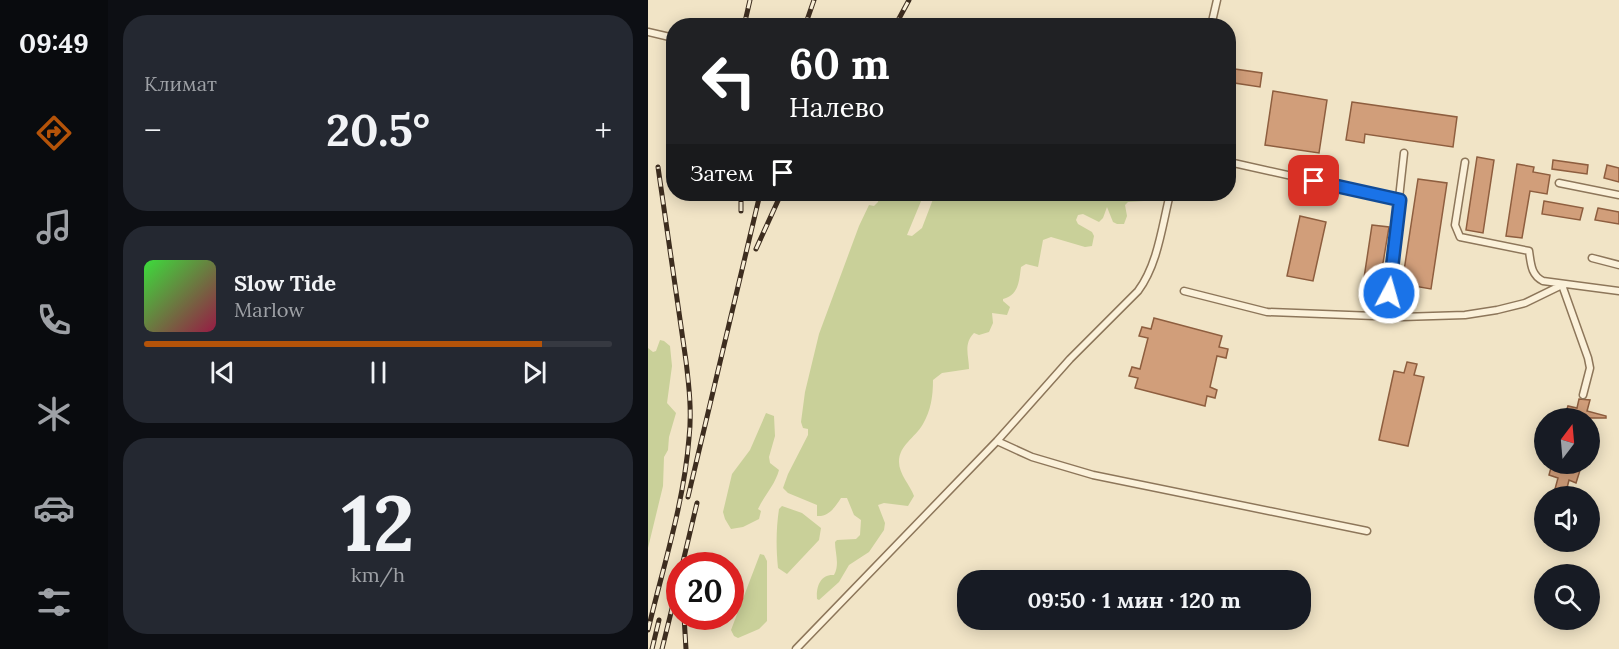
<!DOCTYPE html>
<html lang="ru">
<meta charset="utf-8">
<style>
:root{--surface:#171b24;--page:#242831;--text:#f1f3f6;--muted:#9ea1a6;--line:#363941;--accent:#b45309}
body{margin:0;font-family:Lora,serif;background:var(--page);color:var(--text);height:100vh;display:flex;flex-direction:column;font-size:22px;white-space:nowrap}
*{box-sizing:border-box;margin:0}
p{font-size:20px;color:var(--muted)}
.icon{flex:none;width:33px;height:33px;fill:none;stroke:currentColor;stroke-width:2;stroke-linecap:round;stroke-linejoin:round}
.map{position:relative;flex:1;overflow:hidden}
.drawer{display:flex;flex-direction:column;gap:15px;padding:15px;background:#0d0f14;width:540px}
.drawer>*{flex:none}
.hud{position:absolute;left:18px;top:18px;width:570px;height:183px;border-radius:24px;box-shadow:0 3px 15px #0003;background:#202124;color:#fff;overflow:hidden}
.needle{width:39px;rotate:16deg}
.buttons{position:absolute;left:886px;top:408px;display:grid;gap:12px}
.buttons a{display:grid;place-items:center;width:66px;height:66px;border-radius:50%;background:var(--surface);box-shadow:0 3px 15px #0003;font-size:30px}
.speed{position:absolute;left:18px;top:552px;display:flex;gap:12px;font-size:30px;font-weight:700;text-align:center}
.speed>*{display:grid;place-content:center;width:78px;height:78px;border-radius:50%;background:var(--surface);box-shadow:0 3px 15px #0003;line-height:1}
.speed .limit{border:9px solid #d22;background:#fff;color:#111}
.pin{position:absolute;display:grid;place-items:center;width:51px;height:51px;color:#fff;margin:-26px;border-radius:12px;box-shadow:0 3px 9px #0006}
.me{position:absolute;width:66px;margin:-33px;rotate:6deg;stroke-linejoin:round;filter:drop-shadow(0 0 4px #0008)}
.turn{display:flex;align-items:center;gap:21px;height:126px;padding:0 24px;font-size:27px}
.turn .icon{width:78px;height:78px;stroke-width:2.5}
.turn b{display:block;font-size:42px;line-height:51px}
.then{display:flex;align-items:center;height:57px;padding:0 24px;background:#0003;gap:12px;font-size:22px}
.big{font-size:45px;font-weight:700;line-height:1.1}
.drawer .widget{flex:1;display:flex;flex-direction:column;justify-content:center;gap:9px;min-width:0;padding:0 21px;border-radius:24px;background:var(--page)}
.drawer .dial{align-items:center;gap:0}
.dial b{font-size:78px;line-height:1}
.song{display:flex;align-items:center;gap:18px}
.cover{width:72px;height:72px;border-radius:9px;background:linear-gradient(135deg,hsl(120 70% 55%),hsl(340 70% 35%))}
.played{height:6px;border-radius:3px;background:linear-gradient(90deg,var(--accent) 85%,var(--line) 85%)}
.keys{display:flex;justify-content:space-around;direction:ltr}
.heat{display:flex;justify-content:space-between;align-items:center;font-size:33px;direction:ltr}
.trip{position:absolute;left:309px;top:570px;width:354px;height:60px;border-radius:24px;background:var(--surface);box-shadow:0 3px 15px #0003;font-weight:700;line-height:60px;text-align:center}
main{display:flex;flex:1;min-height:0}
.dock{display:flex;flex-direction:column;width:108px;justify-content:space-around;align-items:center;background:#090b0e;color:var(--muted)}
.dock .icon{width:42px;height:42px}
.dock .selected{color:var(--accent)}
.dock b{font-size:27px;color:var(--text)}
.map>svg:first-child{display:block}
.green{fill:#c9d099}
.building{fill:#d19e7a;stroke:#8e5e3f;stroke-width:1.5}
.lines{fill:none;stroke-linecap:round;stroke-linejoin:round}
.service-casing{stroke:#8d765a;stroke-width:9}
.service{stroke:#fbf1da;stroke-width:6}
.rail-casing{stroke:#3d2d1f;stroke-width:5}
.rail{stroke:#f8eed6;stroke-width:3;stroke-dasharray:9;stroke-linecap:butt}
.route-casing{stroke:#114b97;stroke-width:15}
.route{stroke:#1a73e8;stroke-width:10}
</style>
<main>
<nav class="dock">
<b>09:49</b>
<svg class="icon selected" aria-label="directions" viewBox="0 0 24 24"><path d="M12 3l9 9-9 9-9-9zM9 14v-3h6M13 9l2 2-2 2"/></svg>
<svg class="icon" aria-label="music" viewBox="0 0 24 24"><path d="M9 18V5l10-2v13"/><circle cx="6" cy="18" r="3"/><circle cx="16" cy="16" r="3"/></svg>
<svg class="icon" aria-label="phone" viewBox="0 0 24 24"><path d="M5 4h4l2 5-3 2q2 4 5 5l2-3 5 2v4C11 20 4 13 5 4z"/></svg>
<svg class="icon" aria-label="climate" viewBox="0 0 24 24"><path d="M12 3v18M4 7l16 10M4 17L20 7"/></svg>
<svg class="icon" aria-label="car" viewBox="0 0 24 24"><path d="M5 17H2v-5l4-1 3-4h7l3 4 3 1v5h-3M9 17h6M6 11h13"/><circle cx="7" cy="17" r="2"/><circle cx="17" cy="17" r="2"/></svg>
<svg class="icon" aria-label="filters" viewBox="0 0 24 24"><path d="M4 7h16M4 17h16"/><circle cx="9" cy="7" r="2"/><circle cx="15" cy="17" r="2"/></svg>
</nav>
<section class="drawer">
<div class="widget"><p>Климат</p>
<div class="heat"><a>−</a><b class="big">20.5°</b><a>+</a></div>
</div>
<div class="widget">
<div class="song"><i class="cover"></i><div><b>Slow Tide</b><p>Marlow</p></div></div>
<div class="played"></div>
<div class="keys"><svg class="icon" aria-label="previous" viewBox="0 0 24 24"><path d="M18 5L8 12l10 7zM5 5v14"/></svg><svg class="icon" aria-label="pause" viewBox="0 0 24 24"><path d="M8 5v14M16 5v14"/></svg><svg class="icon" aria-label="next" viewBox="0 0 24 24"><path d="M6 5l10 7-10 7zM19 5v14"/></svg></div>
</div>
<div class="widget dial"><b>12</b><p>km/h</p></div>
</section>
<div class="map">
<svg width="971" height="649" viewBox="0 0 971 649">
<rect width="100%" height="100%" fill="#f1e4c6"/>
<path class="green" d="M232 194H276L259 235 264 236 274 228 287 194H504L496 201 480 202 477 205 479 216 476 224H469L465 222 459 207 455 218 451 222 435 214 430 215 428 220 430 224 444 232 446 236 444 246 437 247 403 237 395 240 390 267 378 264 373 267C371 281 371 295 355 299V301L362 307 359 315 344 313 345 323 341 332 331 335 326 333C315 344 321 356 321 369L294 373 285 380C285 396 283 410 275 424 267 438 251 445 251 462 251 474 262 485 266 496L260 506 236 503 230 505 237 523 236 530 221 552 201 565 191 582 171 600 169 599C168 587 172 574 186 575 192 564 187 553 187 542L189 540 208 539 212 535 213 520 206 515 199 498H193C187 507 181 517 169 516V505L140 493 135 488 140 474 160 435V429L155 428 153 422 157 392 171 334 211 226 221 205 226 206 230 202Z
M12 340 16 341 22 346 24 366 19 403 28 413 21 437 20 450 16 457 15 486 0 548V348L5 352 8 351Z
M118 413 126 416 127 436 121 457 122 463 131 470C127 485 116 496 110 509L113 511 111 519 95 527 83 529 77 519 75 512 84 474 102 450Z
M134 506 154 513 173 528 171 540 139 574 130 568C128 548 128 529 131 509Z
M112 554 116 555 119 561V621L111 629 90 638 86 636 83 630Z"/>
<path class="building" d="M580 68 614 73 612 87 580 82Z
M625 91 679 100 671 153 617 145Z
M704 102 809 117 805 147 717 134 716 143 698 140Z
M829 157 846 160 835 233 818 230Z
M905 160 940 165 939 174 904 169Z
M869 164 886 167 885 172 902 175 899 194 882 191 874 238 858 236Z
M959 165 971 168V182L956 178Z
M770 179 799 183 783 289 754 284Z
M896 201 935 208 932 220 894 214Z
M950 208 971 212V224L947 220Z
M652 216 678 222 665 281 639 276Z
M724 225 741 227 732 281 716 278Z
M506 318 574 336 571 347 580 349 578 358 569 356 562 387 569 390 567 398 559 396 557 406 487 388 490 378 481 376 484 367 492 369 500 338 491 336 494 327 503 329Z
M759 362 769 364 766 375 776 377 760 446 731 440 746 371 756 373Z
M931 399 942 400 939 411 958 416V418H916L920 406 929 408Z
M904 464H934L928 483 921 480 918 492 907 489 910 478 901 475Z"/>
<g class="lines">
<defs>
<path id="service" d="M563 26 569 0
M0 32 26 38
M581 162 752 200
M817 162 807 225 812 237 881 251C883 264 883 275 895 281L971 291
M911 183 971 195
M944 258 971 265
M536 291 619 312 753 317 817 315 849 310 877 303 914 285 940 358 942 368 935 395
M738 316 756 153
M349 441 384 457 445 475 719 531
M148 649 349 441 422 359 490 291C510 264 514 226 522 194"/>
</defs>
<use href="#service" class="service-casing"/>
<use href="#service" class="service"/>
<defs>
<path id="rail" d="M96 26 102 0
M157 26 166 0
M247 26 261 0
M93 211V194
M108 249 133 194
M40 497 112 194
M34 566 49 503
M36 616 38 649
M0 630C15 567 36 503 41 438 44 412 41 386 38 361L10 167
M4 649 11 620
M14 649 32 576"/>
</defs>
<use href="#rail" class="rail-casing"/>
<use href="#rail" class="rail"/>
</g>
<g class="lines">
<defs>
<path id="route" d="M666 181 752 200 741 293"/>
</defs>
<use href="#route" class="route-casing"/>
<use href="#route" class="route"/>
</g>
</svg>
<div class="buttons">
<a><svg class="needle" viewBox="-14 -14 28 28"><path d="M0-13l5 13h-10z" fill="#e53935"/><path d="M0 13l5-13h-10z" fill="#9ea1a6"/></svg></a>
<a><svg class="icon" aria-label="sound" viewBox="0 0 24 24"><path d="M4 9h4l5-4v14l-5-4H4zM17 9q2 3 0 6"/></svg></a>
<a><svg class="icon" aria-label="search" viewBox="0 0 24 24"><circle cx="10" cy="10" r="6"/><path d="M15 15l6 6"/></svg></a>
</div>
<div class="speed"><div class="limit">20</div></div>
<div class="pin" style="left:666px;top:181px;background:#d93025"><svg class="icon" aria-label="arrive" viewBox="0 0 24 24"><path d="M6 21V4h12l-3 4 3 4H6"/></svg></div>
<svg class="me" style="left:741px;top:293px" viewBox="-20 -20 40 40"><circle r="17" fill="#1a73e8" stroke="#fff" stroke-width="3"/><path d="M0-11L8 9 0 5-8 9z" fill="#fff"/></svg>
<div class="trip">09:50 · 1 мин · 120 m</div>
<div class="hud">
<div class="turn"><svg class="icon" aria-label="left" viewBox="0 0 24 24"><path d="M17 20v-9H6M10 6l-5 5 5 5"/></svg><div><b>60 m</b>Налево</div></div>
<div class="then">Затем<svg class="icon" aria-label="arrive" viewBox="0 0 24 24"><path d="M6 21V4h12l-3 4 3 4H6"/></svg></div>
</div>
</div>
</main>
